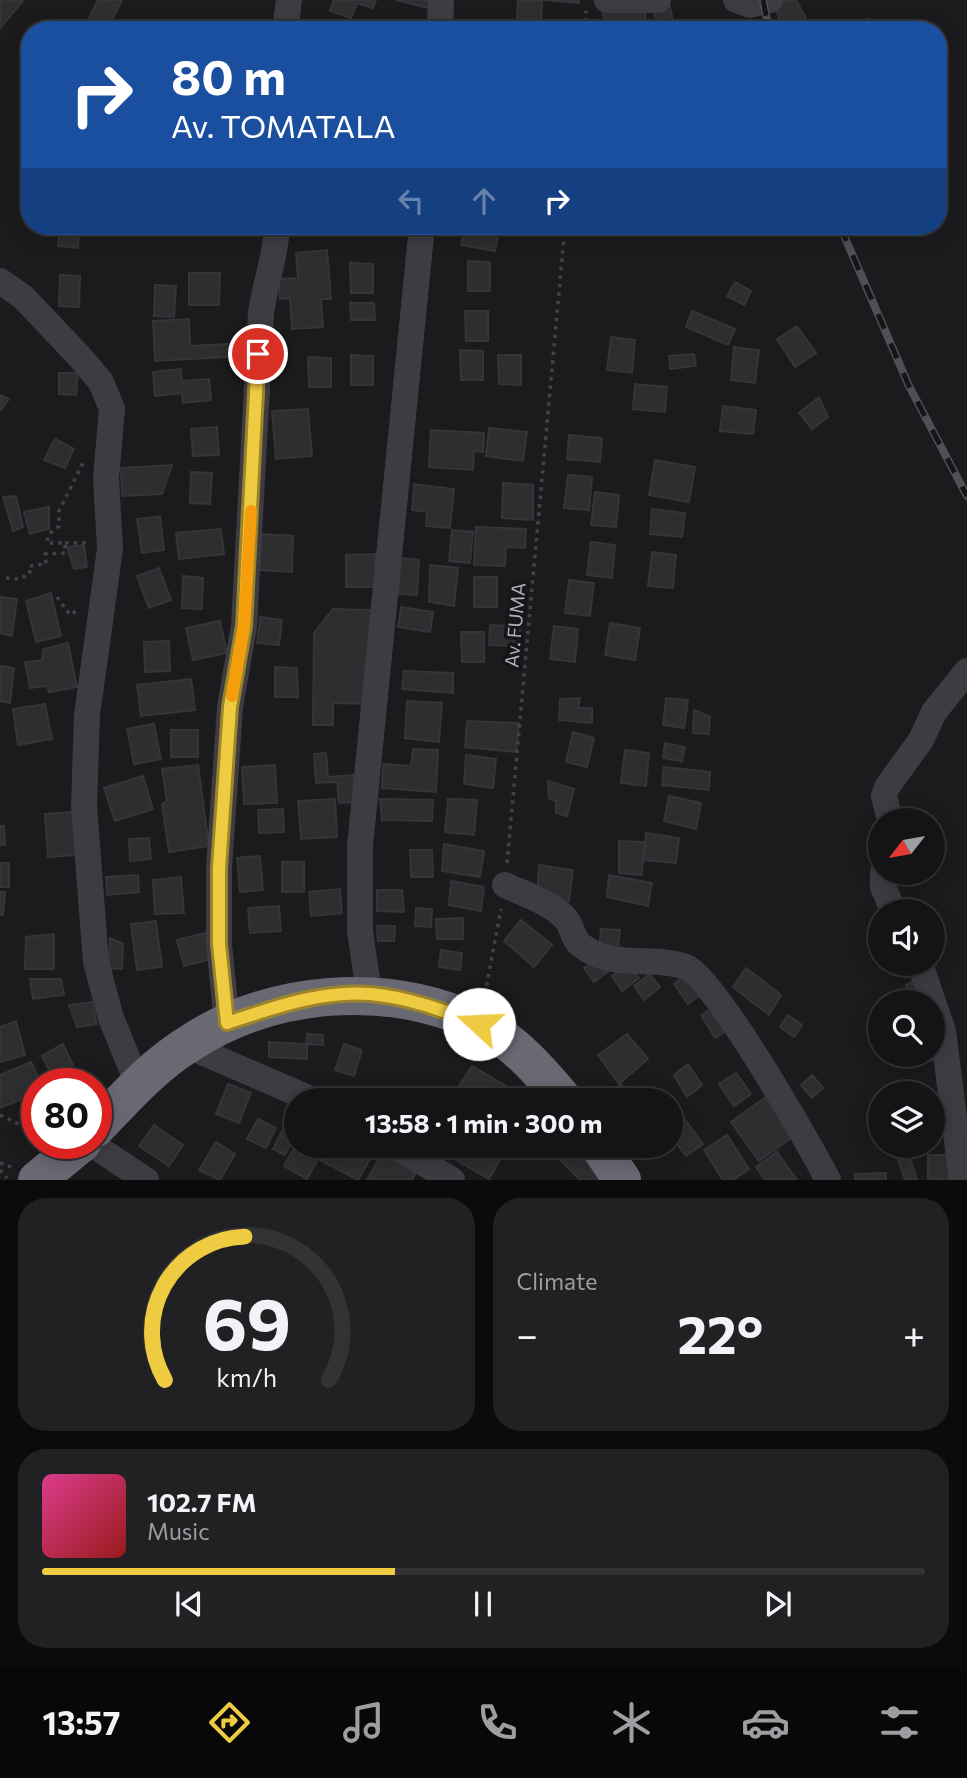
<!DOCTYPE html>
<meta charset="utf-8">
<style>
:root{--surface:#141416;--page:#212123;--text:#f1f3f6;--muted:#9d9ea1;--line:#333335;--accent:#efcb41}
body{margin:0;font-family:Commissioner,sans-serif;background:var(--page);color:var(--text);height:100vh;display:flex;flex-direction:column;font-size:26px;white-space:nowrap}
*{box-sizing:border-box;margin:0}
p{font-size:23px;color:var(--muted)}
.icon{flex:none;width:38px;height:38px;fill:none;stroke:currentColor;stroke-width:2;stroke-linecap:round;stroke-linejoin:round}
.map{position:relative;height:1180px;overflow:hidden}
.side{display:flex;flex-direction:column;gap:18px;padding:18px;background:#0b0b0c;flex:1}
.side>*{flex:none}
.guide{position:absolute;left:21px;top:21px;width:926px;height:214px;border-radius:28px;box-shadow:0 4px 18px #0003,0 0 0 2px var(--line);background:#1a4fa0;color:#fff;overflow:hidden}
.needle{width:46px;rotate:239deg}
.tools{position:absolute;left:868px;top:808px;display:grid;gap:14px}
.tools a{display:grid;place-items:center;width:77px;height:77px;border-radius:50%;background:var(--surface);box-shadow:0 4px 18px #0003,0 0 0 2px var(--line);font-size:35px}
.speed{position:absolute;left:21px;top:1068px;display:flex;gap:14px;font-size:35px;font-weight:700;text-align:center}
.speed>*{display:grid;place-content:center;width:91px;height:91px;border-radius:50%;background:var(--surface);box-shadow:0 4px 18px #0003,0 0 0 2px var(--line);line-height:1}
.speed .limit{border:10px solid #d22;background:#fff;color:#111}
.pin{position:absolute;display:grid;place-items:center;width:60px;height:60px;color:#fff;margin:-30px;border:4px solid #fff;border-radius:50%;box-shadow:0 2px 7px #0007}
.me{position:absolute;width:77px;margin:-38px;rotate:290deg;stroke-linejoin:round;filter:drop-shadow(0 0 5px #0008)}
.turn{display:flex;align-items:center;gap:24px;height:147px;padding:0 35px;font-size:32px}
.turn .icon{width:91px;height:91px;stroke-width:2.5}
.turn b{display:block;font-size:49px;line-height:60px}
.lanes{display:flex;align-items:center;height:66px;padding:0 35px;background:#0003;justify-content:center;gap:35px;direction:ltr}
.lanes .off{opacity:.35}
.big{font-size:52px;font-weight:700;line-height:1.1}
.side .card{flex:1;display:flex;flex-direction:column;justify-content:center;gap:10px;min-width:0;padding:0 24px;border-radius:28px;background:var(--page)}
.side .dial{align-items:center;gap:0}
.dial svg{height:182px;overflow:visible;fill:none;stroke:var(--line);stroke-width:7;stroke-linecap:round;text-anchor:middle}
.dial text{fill:var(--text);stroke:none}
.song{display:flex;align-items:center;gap:21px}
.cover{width:84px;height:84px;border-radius:10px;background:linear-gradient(135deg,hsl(330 70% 55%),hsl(0 70% 35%))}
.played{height:7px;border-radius:4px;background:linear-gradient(90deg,var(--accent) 40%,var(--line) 40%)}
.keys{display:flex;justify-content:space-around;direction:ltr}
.heat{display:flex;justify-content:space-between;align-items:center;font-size:38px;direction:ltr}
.side .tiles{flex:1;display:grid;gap:18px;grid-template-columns:1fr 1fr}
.card:last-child{grid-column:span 2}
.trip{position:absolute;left:284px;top:1088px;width:399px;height:70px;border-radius:35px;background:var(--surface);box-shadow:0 4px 18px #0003,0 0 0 2px var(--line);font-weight:700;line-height:70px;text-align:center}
.tabs{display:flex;height:112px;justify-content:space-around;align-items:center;background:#080809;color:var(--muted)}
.tabs .icon{width:49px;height:49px}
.tabs .on{color:var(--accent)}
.tabs b{font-size:32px;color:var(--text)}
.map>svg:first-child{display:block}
.building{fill:#2e2e31;stroke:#353539;stroke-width:2}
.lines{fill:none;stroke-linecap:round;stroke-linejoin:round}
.path{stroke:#424349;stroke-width:3.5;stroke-dasharray:3.5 5;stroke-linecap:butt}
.minor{stroke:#3c3c42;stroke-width:26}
.highway{stroke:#686973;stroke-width:38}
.rail-casing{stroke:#4f5057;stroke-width:8}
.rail{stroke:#161618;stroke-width:5;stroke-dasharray:16;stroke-linecap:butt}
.route-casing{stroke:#9b842a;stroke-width:18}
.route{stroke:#efcb41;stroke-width:12}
.slow{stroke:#f59e0b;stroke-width:12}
.labels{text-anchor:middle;stroke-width:7;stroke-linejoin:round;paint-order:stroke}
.street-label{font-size:19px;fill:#aeb0bc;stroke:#161618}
</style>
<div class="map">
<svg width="967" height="1180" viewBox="0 0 967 1180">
<rect width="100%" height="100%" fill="#1b1b1d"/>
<path class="building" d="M0 0 23 1 0 28Z
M98 0H122L107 30H87L84 28Z
M334 0H376L373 8 357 3 351 18 330 11Z
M396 0H434L432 9Z
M518 0H579V3L542 0 541 20 517 18Z
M773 0H796L810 26 801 30H783Z
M601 7 646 10 645 24 607 30Z
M670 7 675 30H658L654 10Z
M869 19 871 30H838L837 25Z
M386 23 415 30H384Z
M59 226H80L78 248 58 246Z
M356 226H389L387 236 356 232Z
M465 226H500L495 251 461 245Z
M327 250 331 299H321L323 327 292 329 290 298 280 299 279 279 298 278 296 253Z
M468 261 490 262V291H468Z
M350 263 373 264V293H351Z
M189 273H220L219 305H189Z
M60 275 80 276 79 307 59 306Z
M735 282 751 291 744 305 727 296Z
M155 285 176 286 174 317 154 316Z
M350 303H374L375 320H351Z
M465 311H488V341H466Z
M692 311 735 329 728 345 686 327Z
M189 319 190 346 243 343V356L155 361 153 321Z
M797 326 816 353 795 367 777 339Z
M611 337 635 340 632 373 607 370Z
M734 347 759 350 755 383 731 380Z
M460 350 483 351V380H461Z
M694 354 696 366 670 369 669 356Z
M351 355 373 356V385H351Z
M498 355H521V385L499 384Z
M308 357 331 358V387H309Z
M181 369 182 381 209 379 211 400 183 403 182 393 155 396 153 372Z
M59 373H78L76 395 59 394Z
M635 384 667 387 665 412 633 409Z
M0 395 9 399 0 411Z
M819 397 828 417 812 429 799 413Z
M723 406 756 410 753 434 720 431Z
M308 409 312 456 276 459 272 411Z
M217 427 219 455 193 456 191 429Z
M489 428 527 432 523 461 486 456Z
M431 430 484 433 483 452 474 451 473 470 429 467Z
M569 435 602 438 600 462 567 459Z
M55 439 74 449 65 468 44 460Z
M655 460 695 467 689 502 649 495Z
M172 465 162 494 122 496 121 468Z
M191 472 212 473 210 504 190 503Z
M568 475 592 477 589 510 564 508Z
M503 483 533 485V520L502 518Z
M414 484 454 489 450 528 426 526 427 512 412 510Z
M595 492 619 495 616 527 591 525Z
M16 496 23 527 13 531 3 497Z
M49 507V529L30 534 24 512Z
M652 509 685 513 682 537 650 534Z
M160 516 164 550 142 553 137 519Z
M476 527 526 529 525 548 506 547 505 566 474 565Z
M221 529 224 554 179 559 176 533Z
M452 530 473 532 470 563 449 561Z
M261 534 293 536 292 572 260 570Z
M591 542 615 545 612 578 587 575Z
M84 545 87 567 74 569 67 547Z
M652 552 676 555 673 588 648 586Z
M375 554 376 587H346V555Z
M400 558 419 560 417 595 398 594Z
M430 565 458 568 454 606 429 602Z
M159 568 171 600 149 608 137 576Z
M183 576 203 578 202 609 182 608Z
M474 577H497V607H474Z
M569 580 594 583 590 616 565 613Z
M51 593 61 636 36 642 26 601Z
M0 597 17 599 12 636 0 633Z
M401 607 433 612 430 632 398 627Z
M333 609 371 610 370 704 333 703V725H313L314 633Z
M260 617 282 620 279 645 257 643Z
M220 621 227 653 193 660 186 628Z
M610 623 640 628 635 660 605 655Z
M490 625 520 626 519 646 489 645Z
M554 626 578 629 575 662 550 659Z
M461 632H484V662H462Z
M169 641 170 671 145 672 144 642Z
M68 643 77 687 49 692 47 686 30 688 25 662 42 660 43 649Z
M0 666 14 668 10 703 0 701Z
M275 667 297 668 298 697H275Z
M404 671 453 673V693L402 689Z
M191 679 195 710 141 716 137 685Z
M580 698 578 708H592V723L559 720 560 699Z
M666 698 688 700 684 728 663 725Z
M407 701 442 703 439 742 405 738Z
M45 704 52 739 18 745 13 709Z
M694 710 710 717 709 734 693 733Z
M467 721 519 723 516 752 465 747Z
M154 724 161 759 134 764 127 729Z
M171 730H198V757H171Z
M573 732 594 738 587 767 566 762Z
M665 743 685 747 682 761 663 758Z
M413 749 438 750 436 792 382 788 383 764 411 766Z
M625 750 649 753 646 786 621 783Z
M326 753 328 777 353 775 355 802 339 803 337 782 316 783 314 754Z
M466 755 496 759 493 788 464 784Z
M198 765 209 846 169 852 162 804 167 801 162 769Z
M275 765 277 803 244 804 242 767Z
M664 767 710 772 709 790 662 785Z
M143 776 153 809 115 821 104 788Z
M548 781 574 789 567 816 556 813V801L549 798Z
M669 796 701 803 696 829 664 821Z
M335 799 337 837 301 839 298 801Z
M380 799 433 800 432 821 382 820Z
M448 799 477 800 474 835 445 832Z
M283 809 284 832 259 833 258 810Z
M72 812 76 855 48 857 45 814Z
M0 826H4L5 845H0Z
M646 833 679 838 676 863 644 860Z
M149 838 151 859 130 861 129 839Z
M619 841 644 842 642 875 619 873Z
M444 844 484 851 480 877 442 871Z
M410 850H432L433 877H411Z
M260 856 263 890 240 892 237 858Z
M282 862H304V892H282Z
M0 863H9V887H0Z
M539 865 573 870 569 901 537 896Z
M138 875 139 892 107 895 106 877Z
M609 875 652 883 648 906 607 897Z
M181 877 184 913 155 914 153 880Z
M451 881 484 887 481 911 449 905Z
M340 889 342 913 311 916 309 892Z
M377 890H402L404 912 377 911Z
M0 892H5L3 915H0Z
M279 906 281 931 250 933 248 908Z
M416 908 432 909 431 927 415 926Z
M463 918V939H437L436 919Z
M521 920 552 945 534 967 504 941Z
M156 921 162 967 137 970 131 924Z
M377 926H395L394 941H378Z
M601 929 620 930 617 955 599 952Z
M205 933 212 959 184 966 177 940Z
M54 934V969H25L26 937Z
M110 938 123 944 122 969 109 968Z
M441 950 462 953 460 970 439 967Z
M601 956 611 969 594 982 584 968Z
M629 964 639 978 622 991 612 976Z
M697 966 713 985 688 1004 674 984Z
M746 968 781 995 769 1015 733 987Z
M650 974 660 987 644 1000 634 986Z
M919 978 927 993 913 1000 906 985Z
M30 979H61L64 995 33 999Z
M724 1001 740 1023 715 1038 701 1015Z
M92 1002 97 1024 77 1027 69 1005Z
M788 1015 802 1025 794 1037 780 1027Z
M16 1021 25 1055 0 1062V1027Z
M933 1032 943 1058 924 1062 922 1055H933Z
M307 1034 323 1035V1045L307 1044V1059L269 1057V1042L306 1044Z
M627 1034 648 1059 619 1084 598 1055Z
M63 1044 73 1065 52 1076 42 1056Z
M344 1044 362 1050 354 1076 335 1070Z
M31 1062 41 1083H37V1093L0 1108V1075Z
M688 1064 702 1085 687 1097 674 1075Z
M472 1066 506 1086 498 1101H476L457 1089Z
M736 1073 751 1094 734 1106 719 1084Z
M812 1075 823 1088 812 1098 801 1085Z
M228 1084 251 1093 239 1123 216 1114Z
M621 1084 633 1101H608L605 1096Z
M769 1095 797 1134 759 1161 731 1122Z
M933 1097 946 1099 942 1135 933 1134Z
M296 1103V1133L285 1155 273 1149Z
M682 1116 703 1144 686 1156 670 1135V1125Z
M258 1119 276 1128 266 1148 247 1139Z
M154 1125 183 1145 169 1166 139 1146Z
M727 1135 749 1169 733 1180H723L704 1150Z
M216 1142 235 1154 220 1180 199 1170Z
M296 1145 359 1146 373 1154 358 1180 318 1159 307 1179 284 1166Z
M432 1146H492L504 1153 489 1179Z
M546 1146H581L606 1170 597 1180H580Z
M383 1151 417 1170 412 1180H367Z
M777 1152 797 1180H765L756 1167Z
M909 1155 917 1180H905L898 1159Z
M928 1155H955L954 1180H928Z
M886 1173V1180H855V1174Z"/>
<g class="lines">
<path class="path" d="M584 30 586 11
M65 543H88
M6 578 19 579 30 574 29 566 46 564 45 554 65 553V543H47L48 535 59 526V511L85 459
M57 597 70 615 79 609
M507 863 565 226
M485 994 501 909
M0 1115 37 1133
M0 1163 11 1167
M0 1170 7 1178"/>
<path class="minor" d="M607 0H658
M736 0 750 5 770 0
M285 30 289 0
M440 30 441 0
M0 281 23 297 79 356 101 382 112 409 106 478 110 549 87 715 84 806 96 962 111 1018 138 1084
M890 821 884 796 887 787 921 740 934 712 967 671
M883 873V887L894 912
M505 885C524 894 552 903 566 919 573 928 572 939 582 946 613 970 653 955 686 967 714 977 810 1145 828 1180
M920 964 943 1031 962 1180
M369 994 360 931V846L422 226
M227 1023 219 944V868L230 707 244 626 261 313C265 283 276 256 277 226
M186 1045 315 1101
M90 1143 146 1180
M395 1146 452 1180"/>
<path class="highway" d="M96 1128C124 1099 152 1067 187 1045 271 989 386 980 478 1023 513 1040 541 1072 565 1101
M599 1146 622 1180
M37 1180 82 1143"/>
<defs>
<path id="rail" d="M763 0 769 30
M840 226 909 386 967 496"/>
</defs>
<use href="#rail" class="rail-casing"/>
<use href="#rail" class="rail"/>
</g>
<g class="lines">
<defs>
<path id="route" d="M258 354 244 626 230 707 219 868V944L227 1023C272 1008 322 990 370 994 407 997 445 1011 479 1024"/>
</defs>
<use href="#route" class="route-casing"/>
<use href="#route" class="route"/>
<path class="slow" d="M232 696 244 626 251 511"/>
</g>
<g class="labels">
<g class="street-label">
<text transform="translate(515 625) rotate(-85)" y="7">Av. FUMA</text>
</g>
</g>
</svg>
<div class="tools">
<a><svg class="needle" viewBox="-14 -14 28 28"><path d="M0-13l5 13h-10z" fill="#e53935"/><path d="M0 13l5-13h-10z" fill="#9d9ea1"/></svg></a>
<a><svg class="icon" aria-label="sound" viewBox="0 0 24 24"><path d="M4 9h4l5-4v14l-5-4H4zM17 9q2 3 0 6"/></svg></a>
<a><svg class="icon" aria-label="search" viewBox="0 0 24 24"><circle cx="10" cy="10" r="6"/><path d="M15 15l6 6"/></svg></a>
<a><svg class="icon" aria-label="layers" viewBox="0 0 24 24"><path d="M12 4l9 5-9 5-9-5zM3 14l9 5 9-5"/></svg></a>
</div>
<div class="speed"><div class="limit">80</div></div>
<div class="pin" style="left:258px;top:354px;background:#d93025"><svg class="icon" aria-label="arrive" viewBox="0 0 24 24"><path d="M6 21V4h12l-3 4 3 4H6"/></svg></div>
<svg class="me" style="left:479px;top:1024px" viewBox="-20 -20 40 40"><circle r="19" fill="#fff"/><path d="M0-13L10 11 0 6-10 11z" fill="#efcb41"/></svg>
<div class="trip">13:58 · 1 min · 300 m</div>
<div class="guide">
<div class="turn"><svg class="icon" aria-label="right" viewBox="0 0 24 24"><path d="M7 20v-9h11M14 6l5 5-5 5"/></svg><div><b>80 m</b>Av. TOMATALA</div></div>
<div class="lanes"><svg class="icon off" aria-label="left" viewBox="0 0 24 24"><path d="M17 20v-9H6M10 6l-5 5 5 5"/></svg><svg class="icon off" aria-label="ahead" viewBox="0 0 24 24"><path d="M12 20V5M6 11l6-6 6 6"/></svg><svg class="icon" aria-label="right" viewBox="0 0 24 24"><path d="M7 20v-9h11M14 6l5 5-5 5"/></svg></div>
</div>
</div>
<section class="side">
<div class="tiles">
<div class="card dial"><svg viewBox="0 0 100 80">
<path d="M14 69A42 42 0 1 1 86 69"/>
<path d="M14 69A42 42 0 0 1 49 6" stroke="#efcb41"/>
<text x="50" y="56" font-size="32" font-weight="700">69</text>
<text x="50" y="72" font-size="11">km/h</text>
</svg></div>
<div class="card"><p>Climate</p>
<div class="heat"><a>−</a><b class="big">22°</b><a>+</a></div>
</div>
<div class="card">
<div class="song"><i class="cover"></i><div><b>102.7 FM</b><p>Music</p></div></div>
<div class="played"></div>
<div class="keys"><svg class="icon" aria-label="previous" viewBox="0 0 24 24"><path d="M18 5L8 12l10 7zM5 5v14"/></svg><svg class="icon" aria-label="pause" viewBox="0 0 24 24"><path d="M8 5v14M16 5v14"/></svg><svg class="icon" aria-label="next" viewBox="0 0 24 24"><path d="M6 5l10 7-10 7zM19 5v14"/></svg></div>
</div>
</div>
</section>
<nav class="tabs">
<b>13:57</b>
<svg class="icon on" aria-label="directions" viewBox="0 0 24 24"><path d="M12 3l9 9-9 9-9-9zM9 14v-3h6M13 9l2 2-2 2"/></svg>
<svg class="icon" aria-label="music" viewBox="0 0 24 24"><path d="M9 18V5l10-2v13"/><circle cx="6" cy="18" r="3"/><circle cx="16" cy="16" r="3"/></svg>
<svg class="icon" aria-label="phone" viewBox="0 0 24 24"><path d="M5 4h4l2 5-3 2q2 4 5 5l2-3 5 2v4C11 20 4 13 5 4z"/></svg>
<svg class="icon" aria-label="climate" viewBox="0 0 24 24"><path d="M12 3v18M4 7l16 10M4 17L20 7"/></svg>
<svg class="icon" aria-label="car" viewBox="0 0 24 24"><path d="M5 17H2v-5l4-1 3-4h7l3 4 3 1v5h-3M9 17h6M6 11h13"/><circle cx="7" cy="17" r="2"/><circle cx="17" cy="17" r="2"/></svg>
<svg class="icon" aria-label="filters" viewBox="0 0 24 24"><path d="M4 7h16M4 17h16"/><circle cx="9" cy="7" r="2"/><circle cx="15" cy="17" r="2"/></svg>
</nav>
